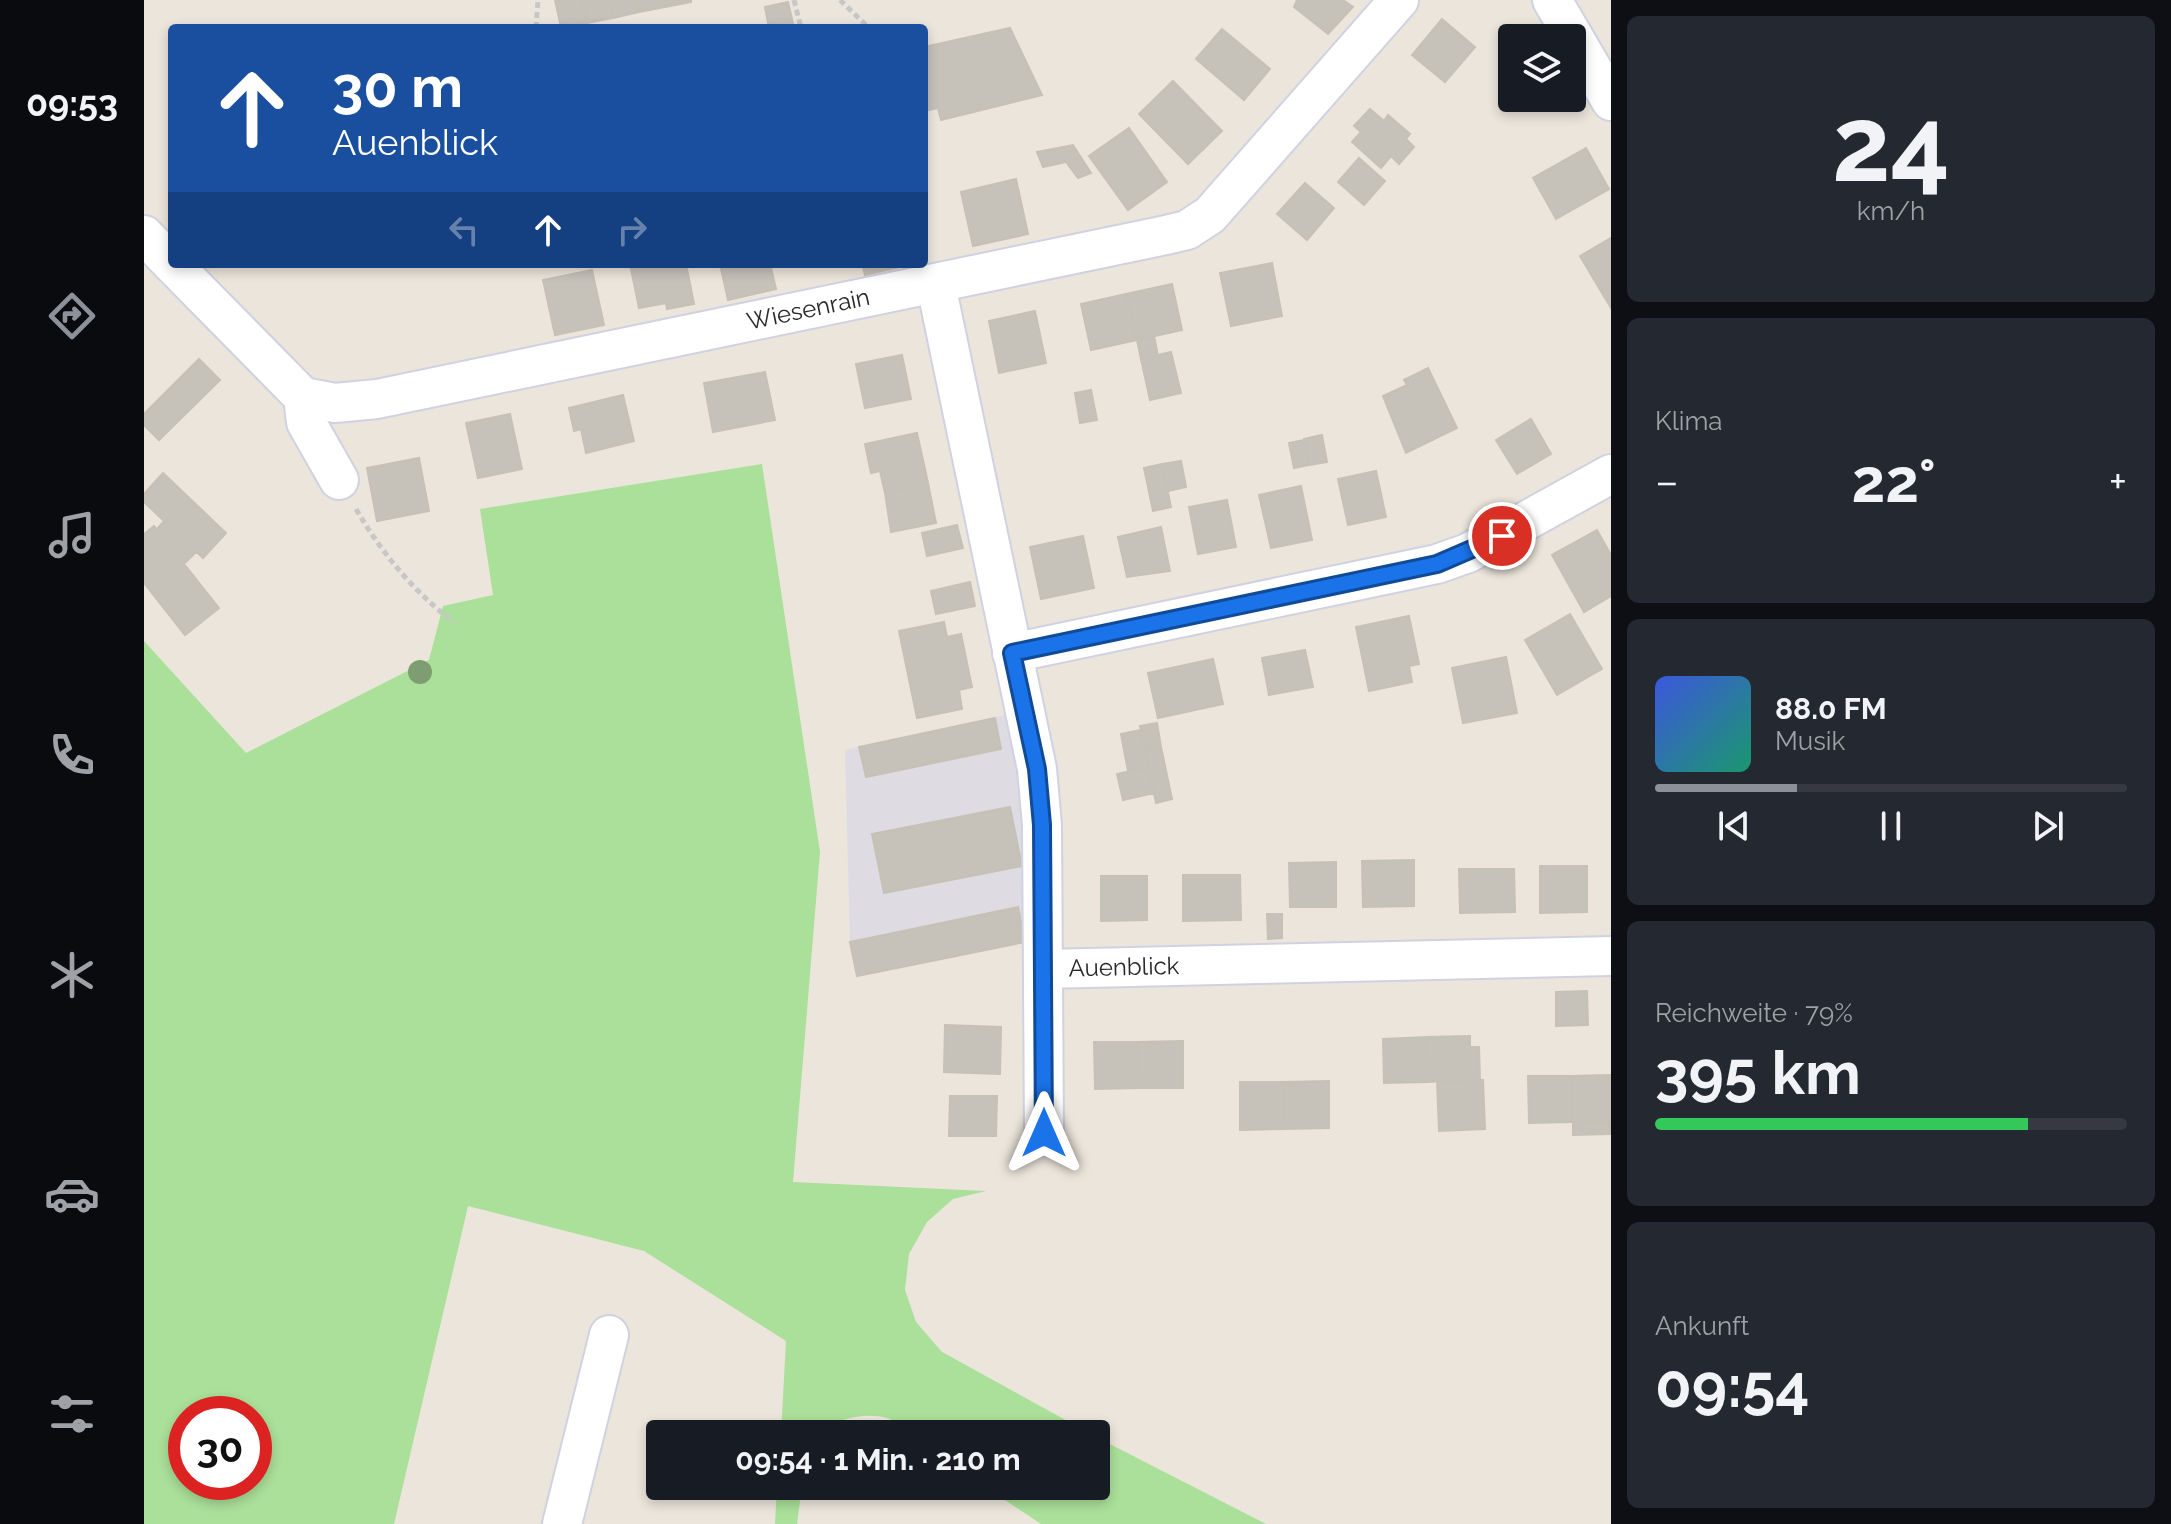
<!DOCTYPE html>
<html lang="de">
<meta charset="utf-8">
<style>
:root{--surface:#171b24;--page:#242831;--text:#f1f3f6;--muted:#9ea1a6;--line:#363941;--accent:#8c9099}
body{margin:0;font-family:Raleway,sans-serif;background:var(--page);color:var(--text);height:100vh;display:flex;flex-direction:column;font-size:30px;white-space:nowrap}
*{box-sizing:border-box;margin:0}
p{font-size:26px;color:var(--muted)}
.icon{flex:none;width:44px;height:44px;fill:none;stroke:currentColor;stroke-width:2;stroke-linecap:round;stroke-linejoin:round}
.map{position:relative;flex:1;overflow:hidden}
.side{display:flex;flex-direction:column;gap:16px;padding:16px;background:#0d0f14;width:560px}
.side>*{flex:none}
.guide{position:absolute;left:24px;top:24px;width:760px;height:244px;border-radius:8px;box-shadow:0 4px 12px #0003;background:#1a4fa0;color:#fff;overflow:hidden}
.tools{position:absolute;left:1354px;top:24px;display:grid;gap:16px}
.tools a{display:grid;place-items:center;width:88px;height:88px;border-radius:8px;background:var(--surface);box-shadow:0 4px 12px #0003;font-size:40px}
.speed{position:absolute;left:24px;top:1396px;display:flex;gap:16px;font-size:40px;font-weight:700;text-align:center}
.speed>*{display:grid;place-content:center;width:104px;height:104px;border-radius:50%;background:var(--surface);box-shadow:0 4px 12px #0003;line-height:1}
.speed .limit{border:12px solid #d22;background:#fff;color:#111}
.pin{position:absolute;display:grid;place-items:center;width:68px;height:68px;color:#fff;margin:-34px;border:4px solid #fff;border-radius:50%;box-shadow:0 2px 8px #0007}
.me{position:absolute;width:88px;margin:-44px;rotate:0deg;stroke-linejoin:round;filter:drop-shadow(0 0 6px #0008)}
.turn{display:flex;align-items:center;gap:28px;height:168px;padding:0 32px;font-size:36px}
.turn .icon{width:104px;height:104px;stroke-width:2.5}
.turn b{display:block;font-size:56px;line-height:68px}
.lanes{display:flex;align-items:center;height:76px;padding:0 32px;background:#0003;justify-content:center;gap:40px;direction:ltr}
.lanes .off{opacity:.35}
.big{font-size:60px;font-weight:700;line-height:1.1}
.side .widget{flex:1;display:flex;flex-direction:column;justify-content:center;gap:12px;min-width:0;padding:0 28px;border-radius:12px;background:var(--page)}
.side .dial{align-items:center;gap:0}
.dial b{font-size:104px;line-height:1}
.song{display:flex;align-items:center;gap:24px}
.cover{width:96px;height:96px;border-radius:12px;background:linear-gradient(135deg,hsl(230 70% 55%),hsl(160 70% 35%))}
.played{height:8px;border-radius:4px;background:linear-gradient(90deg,var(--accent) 30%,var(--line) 30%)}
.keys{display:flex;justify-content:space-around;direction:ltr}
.heat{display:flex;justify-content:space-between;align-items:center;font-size:44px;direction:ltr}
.charge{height:12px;border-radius:6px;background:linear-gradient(90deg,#34c759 79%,var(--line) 0)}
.trip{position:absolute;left:502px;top:1420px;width:464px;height:80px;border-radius:8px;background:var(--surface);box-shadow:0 4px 12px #0003;font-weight:700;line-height:80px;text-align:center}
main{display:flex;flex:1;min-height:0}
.menu{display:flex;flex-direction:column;width:144px;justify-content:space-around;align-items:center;background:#090b0e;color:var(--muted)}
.menu .icon{width:56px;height:56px}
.menu .on{color:var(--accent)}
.menu b{font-size:36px;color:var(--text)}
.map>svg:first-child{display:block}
.industrial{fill:#dedbe3}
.green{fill:#aae099;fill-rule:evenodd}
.building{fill:#c6c2ba;stroke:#c6c1b5;stroke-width:2}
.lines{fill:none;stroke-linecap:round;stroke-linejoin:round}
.minor-casing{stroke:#d0d2e1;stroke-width:42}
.path{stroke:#c7c7c7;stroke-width:5;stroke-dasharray:6 4;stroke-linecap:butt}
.minor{stroke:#fff;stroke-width:38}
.tree{fill:#7e9e72}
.route-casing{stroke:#114b97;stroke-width:20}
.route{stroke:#1a73e8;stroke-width:14}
.labels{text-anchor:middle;stroke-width:6;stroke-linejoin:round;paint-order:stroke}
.street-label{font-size:24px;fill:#292929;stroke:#fff}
</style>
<main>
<nav class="menu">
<b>09:53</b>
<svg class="icon on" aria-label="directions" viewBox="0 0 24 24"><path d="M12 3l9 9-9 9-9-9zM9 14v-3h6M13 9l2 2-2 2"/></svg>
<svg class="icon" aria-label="music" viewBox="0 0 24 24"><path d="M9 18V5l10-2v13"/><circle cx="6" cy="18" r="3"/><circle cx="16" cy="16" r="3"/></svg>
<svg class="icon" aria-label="phone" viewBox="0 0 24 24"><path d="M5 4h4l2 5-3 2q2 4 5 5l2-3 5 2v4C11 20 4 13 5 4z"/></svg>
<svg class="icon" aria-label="climate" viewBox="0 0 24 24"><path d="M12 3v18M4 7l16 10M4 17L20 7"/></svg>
<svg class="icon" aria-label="car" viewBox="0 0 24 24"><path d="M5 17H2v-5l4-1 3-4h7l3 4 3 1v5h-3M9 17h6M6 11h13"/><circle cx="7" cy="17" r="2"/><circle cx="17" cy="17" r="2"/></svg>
<svg class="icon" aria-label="filters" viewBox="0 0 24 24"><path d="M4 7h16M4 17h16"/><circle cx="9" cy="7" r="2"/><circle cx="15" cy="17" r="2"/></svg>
</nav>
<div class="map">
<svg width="1467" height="1524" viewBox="0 0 1467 1524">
<rect width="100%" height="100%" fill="#ebe5db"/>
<path class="industrial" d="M861 715 879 800 888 940 713 976 706 942 701 750Z"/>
<path class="green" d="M618 464 676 852 649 1182 842 1191 809 1199 783 1222 765 1254 761 1290 772 1322 798 1352 947 1434H767C760 1430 753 1422 746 1419 725 1411 689 1419 674 1434H637L642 1341 500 1251 324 1206 250 1524H0V641L102 753 285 660 299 606 349 595 336 509ZM42 1414H110V1482H42Z
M952 1437 1122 1524H897L840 1486H952Z
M633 1486H658L653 1524H631Z"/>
<path class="building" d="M411 0H438L443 23 417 27Z
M438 0H466L469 18 443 23Z
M466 0H493L495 12 469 18Z
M493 0H520L521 7 495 12Z
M520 0H547V2L521 7Z
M1153 0H1199L1209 7 1184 34 1150 7Z
M644 2 650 28H625L621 7Z
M1298 19 1331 47 1301 82 1268 55Z
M866 28 898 95 797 120 794 108 780 111V47Z
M1078 29 1126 69 1100 100 1052 59Z
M1029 81 1078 131 1044 164 995 114Z
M1226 109 1240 121 1244 115 1266 134 1262 139 1270 147 1255 164 1247 156 1237 168 1208 142 1217 132 1210 126Z
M985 128 1023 182 984 210 945 156Z
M929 145 947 173 934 178 922 162 899 167 893 152Z
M1442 148 1465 189 1412 219 1389 178Z
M1215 158 1241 181 1220 205 1194 182Z
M872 179 884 234 829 246 817 192Z
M1161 183 1190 208 1163 240 1133 214Z
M1467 238V308L1436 256Z
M1128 263 1138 316 1087 326 1076 273Z
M486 264H542L550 304 523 309 522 303 495 308Z
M576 264H626L632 289 584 300Z
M718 264H768L721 275Z
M448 270 460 325 411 335 399 280Z
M1028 284 1038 330 993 340 982 294Z
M982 294 993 340 947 350 937 304Z
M891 311 902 363 855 373 845 321Z
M1010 336 1014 356 997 359 993 340Z
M1027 352 1037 393 1006 400 997 359Z
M758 355 767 399 721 408 712 364Z
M55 359 76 380 15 440 0 425V414Z
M1284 368 1313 428 1262 453 1239 396 1263 385 1260 380Z
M621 372 631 420 569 432 560 383Z
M947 390 953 420 936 423 931 393Z
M479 395 490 441 442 453 437 429 430 431 425 408Z
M366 414 378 469 334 478 322 423Z
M1387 419 1407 454 1373 474 1352 440Z
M773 433 784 483 741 493 736 471 727 473 721 444Z
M1178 435 1183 462 1165 465 1160 439Z
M1160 440 1165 465 1150 468 1145 443Z
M275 458 285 511 233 521 223 468Z
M1037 461 1042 487 1024 491 1018 464Z
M1018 464 1027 507 1009 511 1000 468Z
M1232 471 1242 517 1204 525 1194 479Z
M19 473 82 533 59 558 0 502V494Z
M784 483 792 523 747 532 741 493Z
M1157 486 1168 540 1127 548 1115 495Z
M1083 500 1092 547 1054 554 1045 507Z
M20 521 52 552 40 564 13 529Z
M813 525 819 548 783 556 778 533Z
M10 526 75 608 41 635 0 583V534Z
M1017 527 1026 571 983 577 974 537Z
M1453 530 1467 555V596L1440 612 1408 555Z
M939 536 950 588 897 599 886 547Z
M826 582 831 606 792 614 787 591Z
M1426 614 1458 669 1413 695 1381 640Z
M1265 616 1275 664 1265 666 1268 682 1225 691 1212 627Z
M800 622 803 637 817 634 828 687 815 690 818 709 773 718 755 631Z
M1161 650 1169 687 1125 695 1118 658Z
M1362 657 1373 713 1319 723 1308 668Z
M1069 659 1079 704 1014 718 1004 673Z
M851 718 857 749 722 777 715 747Z
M1013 723 1017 747 1001 750 996 726Z
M997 730 1005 767 984 771 977 734Z
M1017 747 1028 799 1012 803 1001 750Z
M1005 767 1010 793 979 800 973 774Z
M866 807 878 866 740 893 728 834Z
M1270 860V906L1219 907 1218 861Z
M1192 862V907H1146L1145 863Z
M1396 866H1443V912L1396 913Z
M1315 869H1370L1371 912 1316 913Z
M1039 875H1096L1097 920 1039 921Z
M957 876H1003V920L957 921Z
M874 907 881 942 713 976 706 942Z
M1123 914H1138V938L1124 939Z
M1443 991 1444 1025 1412 1026V992Z
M801 1025 857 1027 856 1074 800 1072Z
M1326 1036V1047H1335L1336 1080 1283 1082 1282 1037Z
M1282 1037 1283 1082 1240 1083 1239 1039Z
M1039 1041V1088H995L994 1042Z
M950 1042H994L995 1088 951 1089Z
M1467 1075V1121L1429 1122 1428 1076Z
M1384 1076H1428L1429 1122 1385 1123Z
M1339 1080 1341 1129 1295 1131 1293 1081Z
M1185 1081V1128L1141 1129 1140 1082Z
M1096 1082H1140L1141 1129 1096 1130Z
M806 1096H853L852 1136H805Z
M1466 1121V1134L1429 1135V1122Z"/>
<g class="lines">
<defs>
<g id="minor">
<path d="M1408 0 1467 101"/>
<path d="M0 235 28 264"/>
<path id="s1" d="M28 264 159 397 191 403 233 399 1022 235 1043 230 1066 215 1255 0"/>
<path d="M792 285 893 769 898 825 900 1133"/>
<path d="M159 397 162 422 195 480"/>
<path d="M868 653 1293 564 1324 553 1467 474"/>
<path id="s2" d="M900 969 1467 956"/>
<path d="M418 1524 465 1335"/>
</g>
</defs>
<use href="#minor" class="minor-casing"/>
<path class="path" d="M650 0 657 28
M696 0 725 28
M392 28 394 0
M212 509C239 555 268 589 310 623"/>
<use href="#minor" class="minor"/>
</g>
<circle class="tree" cx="276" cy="672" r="12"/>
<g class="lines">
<defs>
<path id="route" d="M900 1133 898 825 893 769 868 653 1293 564 1358 536"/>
</defs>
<use href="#route" class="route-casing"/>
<use href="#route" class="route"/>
</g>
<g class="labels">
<g class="street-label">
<text dy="8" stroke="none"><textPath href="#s1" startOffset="702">Wiesenrain</textPath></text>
<text dy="8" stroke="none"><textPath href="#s2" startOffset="80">Auenblick</textPath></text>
</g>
</g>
</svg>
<div class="tools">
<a><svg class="icon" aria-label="layers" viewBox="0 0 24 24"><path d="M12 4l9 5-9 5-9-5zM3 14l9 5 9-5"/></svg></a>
</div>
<div class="speed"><div class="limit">30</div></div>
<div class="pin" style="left:1358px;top:536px;background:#d93025"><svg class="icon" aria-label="arrive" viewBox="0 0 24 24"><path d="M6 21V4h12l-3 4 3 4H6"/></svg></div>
<svg class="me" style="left:900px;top:1133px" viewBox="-20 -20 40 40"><path d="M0-17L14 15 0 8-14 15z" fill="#1a73e8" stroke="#fff" stroke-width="4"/></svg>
<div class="trip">09:54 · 1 Min. · 210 m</div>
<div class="guide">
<div class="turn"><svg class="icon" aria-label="ahead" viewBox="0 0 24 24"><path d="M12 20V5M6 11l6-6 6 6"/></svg><div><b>30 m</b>Auenblick</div></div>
<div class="lanes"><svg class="icon off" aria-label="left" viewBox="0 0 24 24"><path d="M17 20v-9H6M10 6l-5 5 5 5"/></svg><svg class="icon" aria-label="ahead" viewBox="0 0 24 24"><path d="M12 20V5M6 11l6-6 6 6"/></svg><svg class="icon off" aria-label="right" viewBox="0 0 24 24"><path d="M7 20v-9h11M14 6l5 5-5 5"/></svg></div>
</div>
</div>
<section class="side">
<div class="widget dial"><b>24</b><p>km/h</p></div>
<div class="widget"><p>Klima</p>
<div class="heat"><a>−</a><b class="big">22°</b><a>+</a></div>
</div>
<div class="widget">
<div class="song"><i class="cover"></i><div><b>88.0 FM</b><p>Musik</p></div></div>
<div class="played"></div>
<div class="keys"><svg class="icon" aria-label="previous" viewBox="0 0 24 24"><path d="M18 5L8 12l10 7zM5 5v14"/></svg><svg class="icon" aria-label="pause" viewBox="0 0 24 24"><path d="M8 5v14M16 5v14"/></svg><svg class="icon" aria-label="next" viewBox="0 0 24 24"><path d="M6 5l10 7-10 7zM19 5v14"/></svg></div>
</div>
<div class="widget"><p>Reichweite · 79%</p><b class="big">395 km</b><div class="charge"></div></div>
<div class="widget"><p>Ankunft</p><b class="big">09:54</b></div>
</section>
</main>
